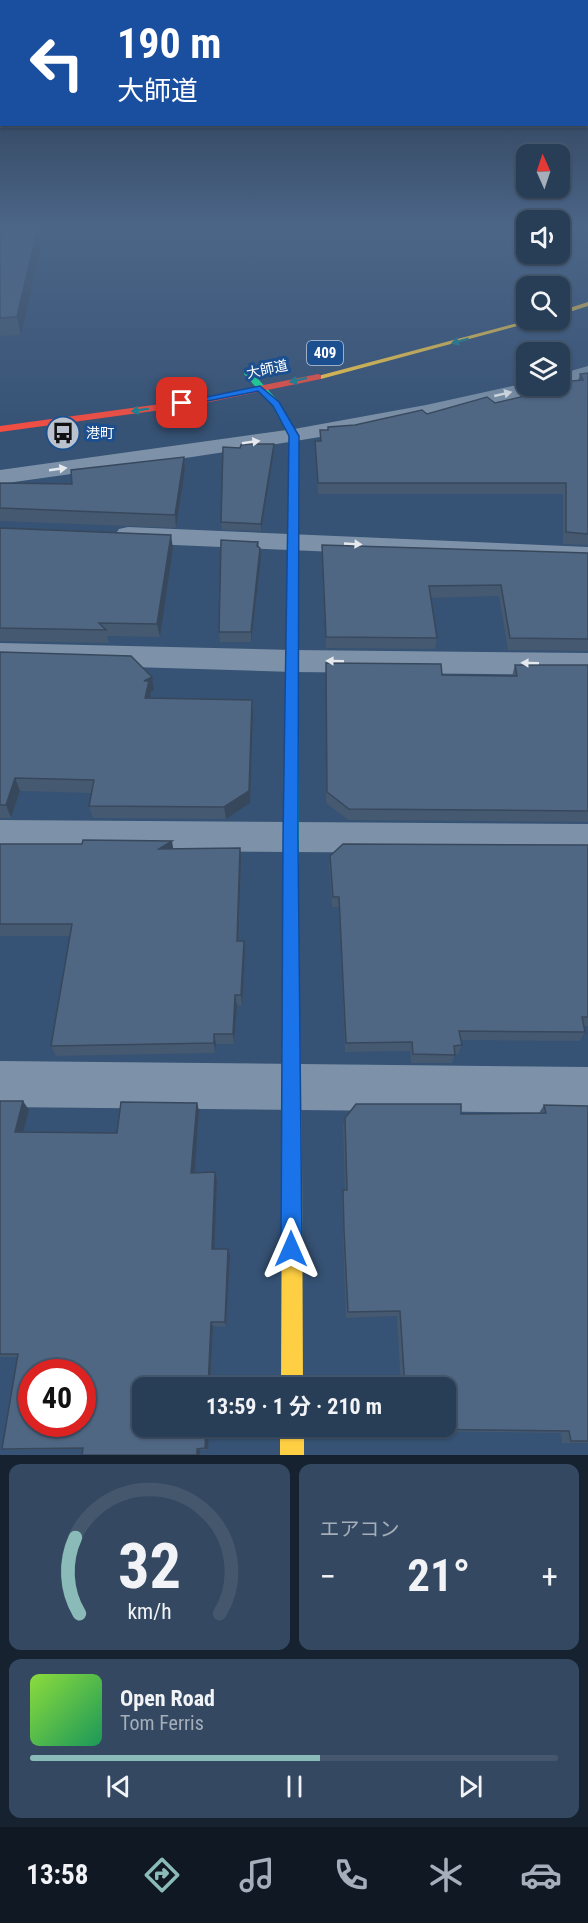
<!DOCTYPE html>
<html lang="ja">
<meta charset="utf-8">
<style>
:root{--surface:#283e57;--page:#344961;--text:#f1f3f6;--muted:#a5aeba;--line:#44576d;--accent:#8bbbb9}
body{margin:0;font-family:"Roboto Condensed","Noto Sans JP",sans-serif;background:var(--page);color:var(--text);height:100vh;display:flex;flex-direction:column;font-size:22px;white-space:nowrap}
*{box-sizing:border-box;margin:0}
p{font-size:20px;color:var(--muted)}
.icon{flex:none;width:33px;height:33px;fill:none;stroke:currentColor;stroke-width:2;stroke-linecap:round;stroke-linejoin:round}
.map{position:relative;height:1455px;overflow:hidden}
.panel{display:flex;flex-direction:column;gap:9px;padding:9px;background:#162230;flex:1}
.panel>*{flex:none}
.banner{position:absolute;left:0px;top:0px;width:588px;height:126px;box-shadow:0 2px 4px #0004,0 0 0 2px var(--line);background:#1a4fa0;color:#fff;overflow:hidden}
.needle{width:39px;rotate:357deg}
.buttons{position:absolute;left:516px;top:144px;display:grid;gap:12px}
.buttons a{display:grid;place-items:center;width:54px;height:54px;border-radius:12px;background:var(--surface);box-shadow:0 2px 4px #0004,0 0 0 2px var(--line);font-size:30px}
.speed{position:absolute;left:18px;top:1359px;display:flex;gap:12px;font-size:30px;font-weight:700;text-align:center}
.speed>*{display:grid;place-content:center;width:78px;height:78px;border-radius:50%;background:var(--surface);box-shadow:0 2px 4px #0004,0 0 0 2px var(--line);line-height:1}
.speed .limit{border:9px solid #d22;background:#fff;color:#111}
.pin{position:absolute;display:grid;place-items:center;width:51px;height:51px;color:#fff;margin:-26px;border-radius:12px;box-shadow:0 3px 9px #0006}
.me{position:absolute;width:66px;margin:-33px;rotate:0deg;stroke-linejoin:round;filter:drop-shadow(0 0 4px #0008)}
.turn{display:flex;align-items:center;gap:21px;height:126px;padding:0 18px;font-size:27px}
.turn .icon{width:78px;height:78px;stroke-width:2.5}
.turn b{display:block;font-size:42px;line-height:51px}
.big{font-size:45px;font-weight:700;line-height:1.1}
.panel .widget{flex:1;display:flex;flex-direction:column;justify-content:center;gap:9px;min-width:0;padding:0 21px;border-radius:12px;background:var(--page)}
.panel .dial{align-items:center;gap:0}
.dial svg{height:156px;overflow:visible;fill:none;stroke:var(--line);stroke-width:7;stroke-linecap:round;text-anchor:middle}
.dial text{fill:var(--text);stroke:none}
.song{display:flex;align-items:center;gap:18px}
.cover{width:72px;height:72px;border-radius:9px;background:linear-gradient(135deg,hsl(90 70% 55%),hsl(150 70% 35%))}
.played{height:6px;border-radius:3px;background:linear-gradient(90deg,var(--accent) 55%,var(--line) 55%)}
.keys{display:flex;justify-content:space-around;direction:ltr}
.heat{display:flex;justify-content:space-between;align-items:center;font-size:33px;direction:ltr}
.panel .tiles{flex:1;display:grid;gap:9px;grid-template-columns:1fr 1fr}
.widget:last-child{grid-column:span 2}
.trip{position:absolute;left:132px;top:1377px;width:324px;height:60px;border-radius:12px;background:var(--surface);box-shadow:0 2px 4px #0004,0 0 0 2px var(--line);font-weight:700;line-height:60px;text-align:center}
.dock{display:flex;height:96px;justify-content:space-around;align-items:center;background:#101923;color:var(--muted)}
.dock .icon{width:42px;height:42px}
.dock .active{color:var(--accent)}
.dock b{font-size:27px;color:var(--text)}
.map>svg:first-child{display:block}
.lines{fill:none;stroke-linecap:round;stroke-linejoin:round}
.street{fill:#7d92a8;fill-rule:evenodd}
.fast{fill:#16e098;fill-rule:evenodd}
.slow{fill:#ffcf43;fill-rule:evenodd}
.jam{fill:#f24e42;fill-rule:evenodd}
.wall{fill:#455971}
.shaded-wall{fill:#38485c}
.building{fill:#506783;stroke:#38485c;stroke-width:1.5;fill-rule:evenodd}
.oneway{fill:#198292}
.oneway2{fill:#e5e9ee}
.route{fill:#1a73e8;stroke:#114b97;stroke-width:1.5}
.labels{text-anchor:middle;stroke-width:6;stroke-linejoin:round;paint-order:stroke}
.far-street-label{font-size:14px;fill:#fff;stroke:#1b4f8f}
.far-poi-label{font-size:14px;fill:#fff;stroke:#1b4f8f;text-anchor:start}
.shield{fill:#1b4f8f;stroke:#bbcadd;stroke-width:1.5}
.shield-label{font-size:15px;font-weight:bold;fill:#fff}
</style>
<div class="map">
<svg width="588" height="1455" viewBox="0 0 588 1455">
<rect width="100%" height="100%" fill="#365274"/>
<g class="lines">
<path class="street" d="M588 366V379L560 387 553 386H560V374Z
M526 383V386H553L549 390C369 435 184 458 0 484V470L294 429 426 405Z
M128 527 588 547V563L128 543 119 541 115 535 119 529Z
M0 643 293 650 588 653V675L293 672 0 663Z
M0 820 588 824V854L0 850Z
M0 1061 588 1067V1113L0 1107Z"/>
<path class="fast" d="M244 370H250L279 402 299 436V962L297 968 291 970 285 968 283 962 289 436 272 405 244 374Z"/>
<path class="slow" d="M588 302V306L560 315V311Z
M529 320H540L321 379 314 377Z
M292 1153 299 1156 302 1163 303 1388H281L282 1163 285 1156Z
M280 1426H304V1455H280Z"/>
<path class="jam" d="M318 374 321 375V379L190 406 0 432V426L190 400Z
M291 954 297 956 299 962 302 1163 299 1170 292 1173 285 1170 282 1163 283 962 285 956Z"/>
</g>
<path class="wall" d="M0 226 21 335 0 336Z
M588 373V545L563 544V494H318L315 441H320V430H328L495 403 545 391 546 386H560L578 381 580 374Z
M274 451 261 531 222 530 221 522Z
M184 457 185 469 176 528 0 521V483L72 484Z
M0 528 173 548 160 637 107 636 109 643 0 641Z
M258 542 261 558 251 642H220L219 632Z
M322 545 588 553V651L508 650 499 596 431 598 437 638 435 649 326 648 322 556Z
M0 652 154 690 151 692 150 698 252 700 253 714 250 803 226 819 93 818 89 806 92 793 20 791 11 818H0Z
M326 663 442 675 512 676 515 665H588V822L348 820 326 803Z
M0 844 173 849 240 848 241 860 239 941H244L245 952 242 1006 237 1005 234 1044H216L215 1053 56 1056 51 1046 70 936H0Z
M588 845V1026H584L585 1032 580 1041 461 1040 462 1045 458 1054H455L452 1063H411L410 1051 345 1052 339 907H332L329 866 330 856Z
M0 1101 29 1110 23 1132 117 1133 197 1103 199 1111 194 1173 215 1172 217 1180 214 1249 230 1255 226 1327 213 1326 208 1450 83 1449 10 1450 2 1449 18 1357H0Z
M544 1105 588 1106V1443H562L561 1433 404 1431V1426H446V1388H401L397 1316 346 1318 343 1237 342 1198 343 1190H345L343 1127 345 1118 539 1113Z"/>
<path class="shaded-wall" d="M38 226H45L21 335 17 317Z
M274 444V451L261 531V524Z
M184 457 185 469 176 528 175 515Z
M171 535 173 548 160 637 157 624Z
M260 548 261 558 251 642V632Z
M152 677 154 690 151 692 148 711 145 698 144 681Z
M252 700 253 714 250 803 226 819 224 807Z
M15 778 20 791 11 818 6 805Z
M172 841 174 853 159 849Z
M240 848 241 860 238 952 237 941Z
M244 941 245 952 242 1006 241 995Z
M235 995 237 1005 234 1044 233 1034Z
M214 1034 216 1044 215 1053 214 1043Z
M23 1101 29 1110 21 1140 15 1132Z
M197 1103 199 1111 194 1180 191 1173Z
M215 1172 217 1180 214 1255 212 1249Z
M228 1249 230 1255 226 1327 225 1322Z
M211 1322 213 1326 210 1388H208Z
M206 1426H209L208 1450 205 1448Z
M197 1449 200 1450V1455H197Z"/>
<path class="building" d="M0 226H38L17 317 0 318Z
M588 373V534L566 532V483H318L315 441H321L320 430H328V427L355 425 422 410 427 414 487 397 495 403 550 390 548 386H560V382L583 380 580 374Z
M248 444H274L261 524 221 522 223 447 240 448 241 445Z
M184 457 175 515 0 508V483L72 484 71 470Z
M0 528 171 535 157 624 99 623 106 630 0 628Z
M221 540 258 542 257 546 260 548 251 632H219Z
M322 545 588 553V639L510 638 501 585 429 586 437 638 326 637Z
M0 652 131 656 152 677 144 681H149L145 698 252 700 249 791 224 807 89 806 94 780 15 778 6 805H0Z
M326 663 441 664 442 675 517 676 515 665H588V811L349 809 327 792Z
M83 840 172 841 159 849 240 848 237 941H244L241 995H235L233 1034H214V1043L51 1046 72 924H0V844H82Z
M343 844 588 845V1017H582L585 1032 459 1031 462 1045 454 1046 455 1055 413 1054 412 1042 346 1043 339 897H333L330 856Z
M0 1101H23L15 1132 117 1133 121 1102 197 1103 191 1173 215 1172 212 1249H228L225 1322H211L208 1388H142V1426H206L205 1448 197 1449V1455H82L83 1448 2 1449 18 1354H0ZM32 1372H82V1424H32Z
M356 1104H461V1114L546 1113 544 1105 588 1106V1441H571L569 1431 408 1429 407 1426H446V1388H405L400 1311 348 1312 344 1230 343 1190H347L345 1118Z"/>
<defs><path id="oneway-solid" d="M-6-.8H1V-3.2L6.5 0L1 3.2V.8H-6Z" transform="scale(1.5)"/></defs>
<g class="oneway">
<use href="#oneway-solid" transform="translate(460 341) rotate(165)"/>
<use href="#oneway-solid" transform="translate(298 380) rotate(167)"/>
<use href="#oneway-solid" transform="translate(140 410) rotate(171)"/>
</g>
<g class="oneway2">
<use href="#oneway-solid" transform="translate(503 394) rotate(-13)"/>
<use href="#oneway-solid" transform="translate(251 442) rotate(-8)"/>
<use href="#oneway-solid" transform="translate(58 469) rotate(-8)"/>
<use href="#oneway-solid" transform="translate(353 544) rotate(3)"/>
<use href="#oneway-solid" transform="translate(335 661) rotate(-179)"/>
<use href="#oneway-solid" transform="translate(530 663) rotate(-179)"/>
</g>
<linearGradient id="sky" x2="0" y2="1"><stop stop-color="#1e2d40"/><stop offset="0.53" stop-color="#4c6688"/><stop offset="1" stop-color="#4c6688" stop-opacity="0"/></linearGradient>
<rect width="588" height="429" fill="url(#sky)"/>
<path class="route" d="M260 386 279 402 299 436 298 837 302 1249 299 1256 291 1259 284 1256 281 1249 283 837 289 436 273 406 258 391 182 406 178 403Z"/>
<defs>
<symbol id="bus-disc" viewBox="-11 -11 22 22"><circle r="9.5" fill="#b9c2ce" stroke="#1b4f8f"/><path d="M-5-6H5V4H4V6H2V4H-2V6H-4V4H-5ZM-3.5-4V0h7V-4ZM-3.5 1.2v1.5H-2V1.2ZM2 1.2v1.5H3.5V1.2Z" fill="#111"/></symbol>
</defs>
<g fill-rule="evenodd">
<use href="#bus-disc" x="44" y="414" width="38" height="38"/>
</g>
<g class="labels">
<g class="far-street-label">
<text transform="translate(267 369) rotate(-12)" y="5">大師道</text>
</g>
<g class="far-poi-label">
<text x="86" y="438">港町</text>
</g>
<rect class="shield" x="307" y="341" width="36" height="24" rx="4.5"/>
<g class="shield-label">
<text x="325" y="358">409</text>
</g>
</g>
</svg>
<div class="buttons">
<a><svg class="needle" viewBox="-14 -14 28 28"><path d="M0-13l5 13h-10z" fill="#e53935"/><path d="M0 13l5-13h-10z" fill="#a5aeba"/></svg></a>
<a><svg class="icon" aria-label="sound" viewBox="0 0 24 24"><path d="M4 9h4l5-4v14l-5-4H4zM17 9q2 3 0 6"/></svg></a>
<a><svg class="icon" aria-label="search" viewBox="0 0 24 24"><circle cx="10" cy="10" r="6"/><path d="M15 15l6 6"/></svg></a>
<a><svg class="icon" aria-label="layers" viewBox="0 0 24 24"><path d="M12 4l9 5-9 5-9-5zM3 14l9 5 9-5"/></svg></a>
</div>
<div class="speed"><div class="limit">40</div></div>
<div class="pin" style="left:182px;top:403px;background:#d93025"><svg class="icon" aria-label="arrive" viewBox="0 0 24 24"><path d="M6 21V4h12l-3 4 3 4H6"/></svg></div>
<svg class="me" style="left:291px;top:1249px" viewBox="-20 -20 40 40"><path d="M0-17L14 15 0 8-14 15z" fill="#1a73e8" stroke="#fff" stroke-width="4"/></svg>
<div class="trip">13:59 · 1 分 · 210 m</div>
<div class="banner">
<div class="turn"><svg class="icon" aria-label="left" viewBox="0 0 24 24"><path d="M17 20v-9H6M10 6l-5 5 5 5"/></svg><div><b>190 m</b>大師道</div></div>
</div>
</div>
<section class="panel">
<div class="tiles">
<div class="widget dial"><svg viewBox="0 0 100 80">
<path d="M14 69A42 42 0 1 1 86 69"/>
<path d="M14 69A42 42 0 0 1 12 30" stroke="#8bbbb9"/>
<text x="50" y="56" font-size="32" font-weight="700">32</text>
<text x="50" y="72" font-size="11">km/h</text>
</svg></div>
<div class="widget"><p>エアコン</p>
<div class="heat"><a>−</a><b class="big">21°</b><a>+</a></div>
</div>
<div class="widget">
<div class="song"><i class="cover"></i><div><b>Open Road</b><p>Tom Ferris</p></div></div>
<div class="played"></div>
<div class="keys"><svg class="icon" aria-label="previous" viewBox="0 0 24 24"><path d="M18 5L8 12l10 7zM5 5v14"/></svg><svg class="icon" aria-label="pause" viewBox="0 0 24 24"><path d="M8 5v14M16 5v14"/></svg><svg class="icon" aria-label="next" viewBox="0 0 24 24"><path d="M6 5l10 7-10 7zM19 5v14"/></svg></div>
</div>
</div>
</section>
<nav class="dock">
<b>13:58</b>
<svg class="icon active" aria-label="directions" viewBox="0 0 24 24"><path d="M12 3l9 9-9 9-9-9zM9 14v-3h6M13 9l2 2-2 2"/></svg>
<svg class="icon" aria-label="music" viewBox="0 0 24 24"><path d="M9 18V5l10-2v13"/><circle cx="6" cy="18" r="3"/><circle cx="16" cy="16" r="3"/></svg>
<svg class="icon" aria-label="phone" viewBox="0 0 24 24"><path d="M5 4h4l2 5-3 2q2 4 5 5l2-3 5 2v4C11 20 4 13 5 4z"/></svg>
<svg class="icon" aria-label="climate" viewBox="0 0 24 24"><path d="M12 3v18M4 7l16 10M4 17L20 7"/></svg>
<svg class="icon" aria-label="car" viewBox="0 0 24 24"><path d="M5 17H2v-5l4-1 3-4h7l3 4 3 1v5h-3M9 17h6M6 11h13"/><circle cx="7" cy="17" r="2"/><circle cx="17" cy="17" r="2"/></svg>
</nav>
